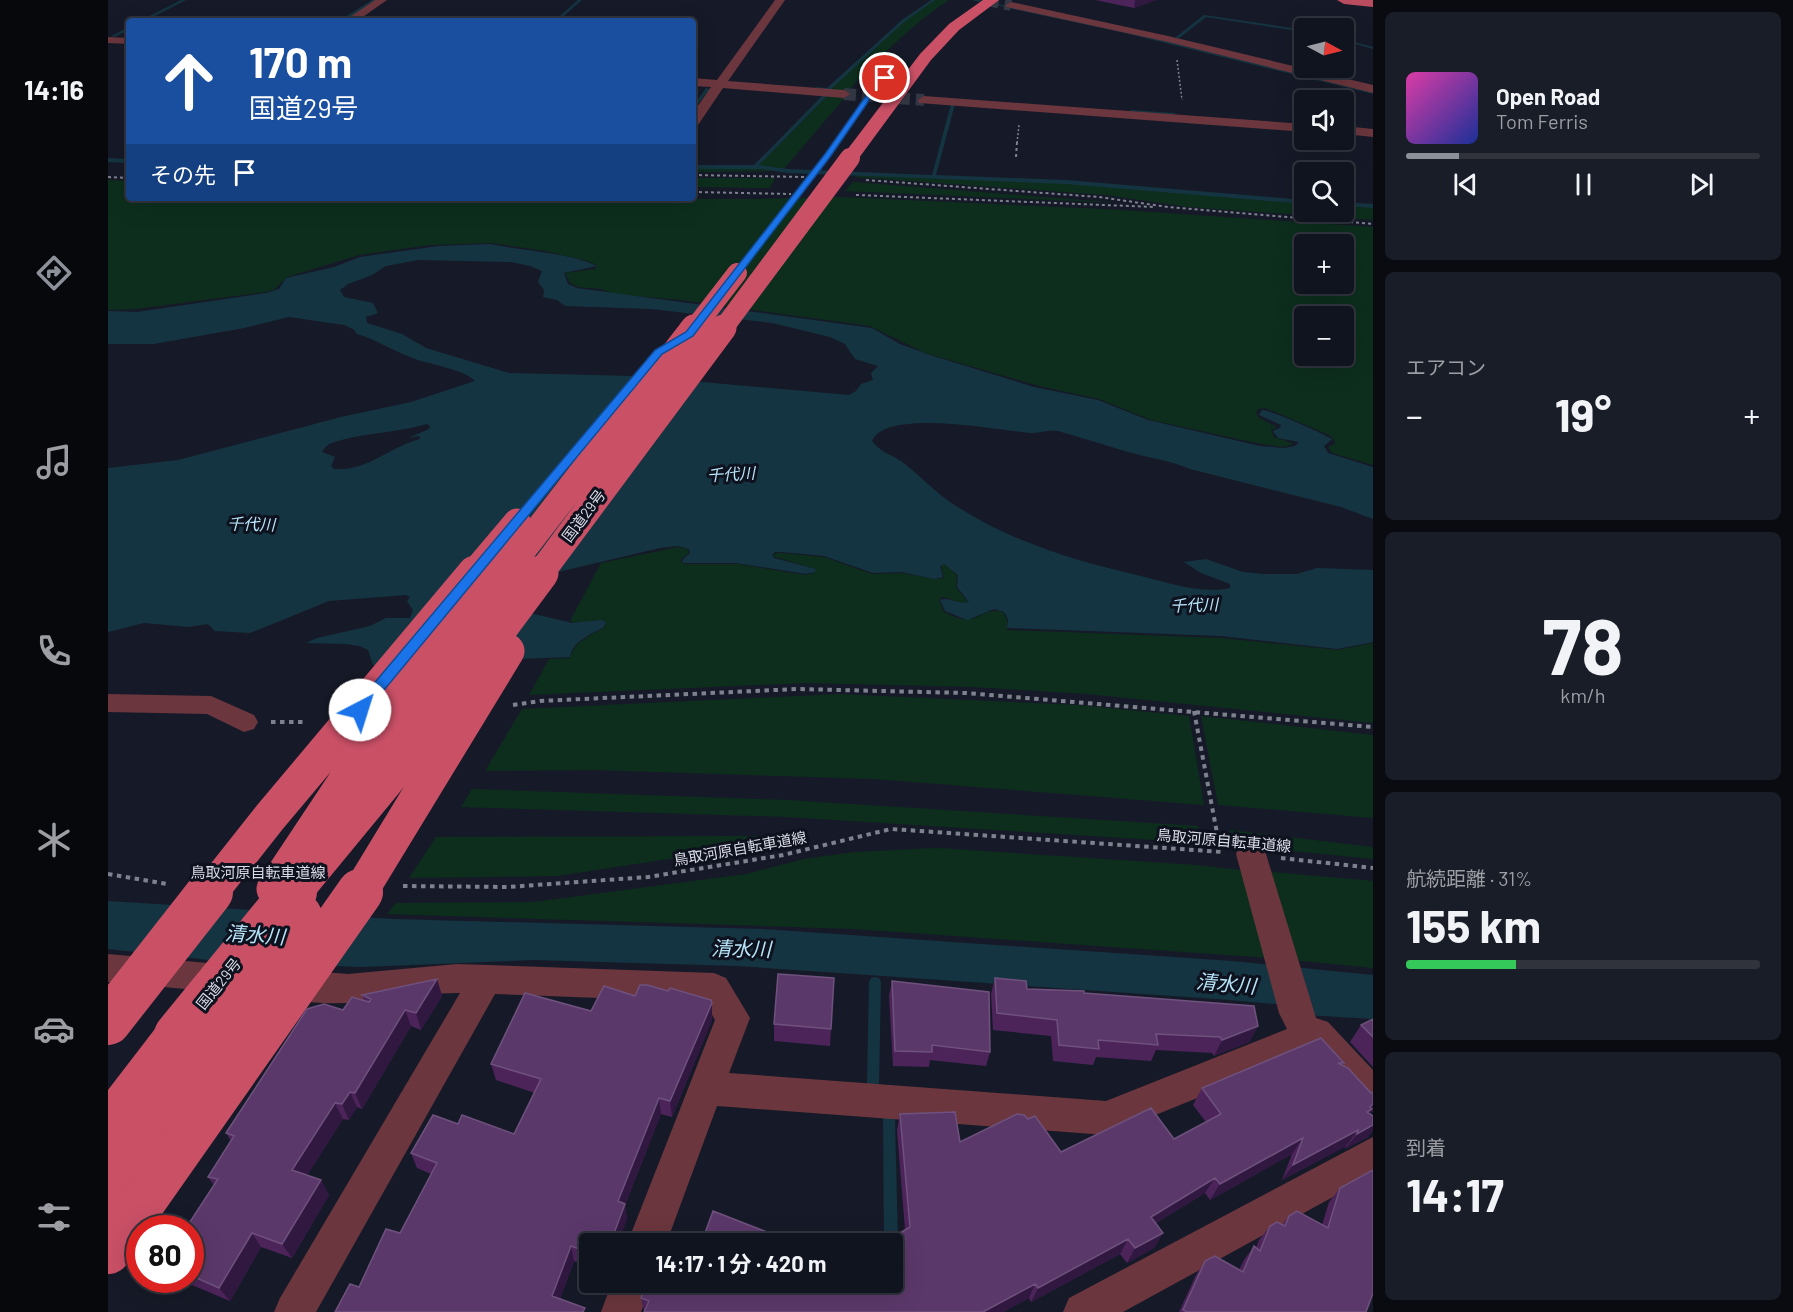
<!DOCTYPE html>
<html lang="ja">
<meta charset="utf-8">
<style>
:root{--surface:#10141e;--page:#191d27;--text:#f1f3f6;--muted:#9c9ea4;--line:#30333c;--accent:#8c9099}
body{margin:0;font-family:Barlow,"Noto Sans JP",sans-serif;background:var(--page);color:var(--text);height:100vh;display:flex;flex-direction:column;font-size:22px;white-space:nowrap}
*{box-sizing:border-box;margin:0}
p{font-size:20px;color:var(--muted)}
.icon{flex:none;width:33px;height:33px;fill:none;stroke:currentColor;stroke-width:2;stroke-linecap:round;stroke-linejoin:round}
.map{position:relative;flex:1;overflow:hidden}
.drawer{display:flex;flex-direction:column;gap:12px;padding:12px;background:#090b10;width:420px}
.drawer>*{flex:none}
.banner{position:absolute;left:18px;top:18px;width:570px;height:183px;border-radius:6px;box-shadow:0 6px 24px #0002,0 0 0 2px var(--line);background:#1a4fa0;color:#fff;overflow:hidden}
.needle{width:39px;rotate:97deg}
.fabs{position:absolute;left:1186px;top:18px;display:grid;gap:12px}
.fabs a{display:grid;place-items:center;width:60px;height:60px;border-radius:6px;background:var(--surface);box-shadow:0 6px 24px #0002,0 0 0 2px var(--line);font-size:30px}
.speed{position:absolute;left:18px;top:1215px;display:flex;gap:12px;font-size:30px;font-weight:700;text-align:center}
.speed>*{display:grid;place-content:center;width:78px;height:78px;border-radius:50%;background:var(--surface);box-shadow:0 6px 24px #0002,0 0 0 2px var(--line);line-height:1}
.speed .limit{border:9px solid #d22;background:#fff;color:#111}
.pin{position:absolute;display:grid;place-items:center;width:51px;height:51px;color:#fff;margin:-26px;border:3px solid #fff;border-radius:50%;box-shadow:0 2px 6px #0007}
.me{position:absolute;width:66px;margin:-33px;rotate:40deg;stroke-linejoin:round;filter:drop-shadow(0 0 4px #0008)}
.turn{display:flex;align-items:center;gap:21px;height:126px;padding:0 24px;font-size:27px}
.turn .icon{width:78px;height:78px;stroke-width:2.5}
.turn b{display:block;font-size:42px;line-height:51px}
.then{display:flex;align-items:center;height:57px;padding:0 24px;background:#0003;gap:12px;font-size:22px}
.big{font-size:45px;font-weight:700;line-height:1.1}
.drawer .widget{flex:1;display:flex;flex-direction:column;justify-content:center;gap:9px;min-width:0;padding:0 21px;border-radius:9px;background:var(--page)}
.drawer .dial{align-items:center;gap:0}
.dial b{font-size:78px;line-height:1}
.song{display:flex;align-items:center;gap:18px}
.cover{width:72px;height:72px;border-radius:9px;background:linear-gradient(135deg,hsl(320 70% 55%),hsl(230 70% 35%))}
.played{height:6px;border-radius:3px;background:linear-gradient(90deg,var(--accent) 15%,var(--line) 15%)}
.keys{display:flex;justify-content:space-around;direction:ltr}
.heat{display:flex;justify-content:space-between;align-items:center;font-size:33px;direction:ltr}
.charge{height:9px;border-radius:4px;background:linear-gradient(90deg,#34c759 31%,var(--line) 0)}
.trip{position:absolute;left:471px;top:1233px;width:324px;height:60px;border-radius:6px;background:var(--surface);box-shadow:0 6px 24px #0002,0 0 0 2px var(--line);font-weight:700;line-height:60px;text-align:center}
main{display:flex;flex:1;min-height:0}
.tab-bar{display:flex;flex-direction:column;width:108px;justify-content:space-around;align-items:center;background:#06080c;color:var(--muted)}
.tab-bar .icon{width:42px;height:42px}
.tab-bar .active{color:var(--accent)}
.tab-bar b{font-size:27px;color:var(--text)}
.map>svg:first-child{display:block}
.green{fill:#0d2e1d;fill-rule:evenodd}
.water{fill:#153441;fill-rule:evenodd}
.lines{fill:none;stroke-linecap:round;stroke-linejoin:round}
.stream{fill:#153441;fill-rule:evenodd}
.minor-tunnel{stroke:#333744;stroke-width:12;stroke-dasharray:12 6;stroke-linecap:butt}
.path-far2{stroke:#7e828e;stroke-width:1.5;stroke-dasharray:2 2;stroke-linecap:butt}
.path-far1{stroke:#7e828e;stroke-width:2;stroke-dasharray:3 3;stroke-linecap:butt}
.path{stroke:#7e828e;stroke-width:4;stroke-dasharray:4.5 4.5;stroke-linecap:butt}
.minor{fill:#6b363d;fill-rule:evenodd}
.primary{fill:#ba4c5f;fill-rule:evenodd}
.trunk{fill:#ca5066;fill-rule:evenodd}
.trunk-bridge-far3{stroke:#ca5066;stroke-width:20}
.trunk-bridge-far2{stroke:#ca5066;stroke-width:27}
.trunk-bridge-far1{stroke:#ca5066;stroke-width:35}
.trunk-bridge{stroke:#ca5066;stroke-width:46}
.wall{fill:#4c245a}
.shaded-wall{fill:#301840}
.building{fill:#5b386a;stroke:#6f517d;stroke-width:1.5}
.route{fill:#1a73e8;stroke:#114b97;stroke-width:1.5}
.labels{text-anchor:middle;stroke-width:6;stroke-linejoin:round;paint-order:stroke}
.street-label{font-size:15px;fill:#d9dce6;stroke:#0e111e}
.water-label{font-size:16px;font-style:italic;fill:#b7e5f9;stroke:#0e111e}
.near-water-label{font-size:20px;font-style:italic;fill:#b7e5f9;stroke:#0e111e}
</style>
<main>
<nav class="tab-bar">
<b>14:16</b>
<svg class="icon active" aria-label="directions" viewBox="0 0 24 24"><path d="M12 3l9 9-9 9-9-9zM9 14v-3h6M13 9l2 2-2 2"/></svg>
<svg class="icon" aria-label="music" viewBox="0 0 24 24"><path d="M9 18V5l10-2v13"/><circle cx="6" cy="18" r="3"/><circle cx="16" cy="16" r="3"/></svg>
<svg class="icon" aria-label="phone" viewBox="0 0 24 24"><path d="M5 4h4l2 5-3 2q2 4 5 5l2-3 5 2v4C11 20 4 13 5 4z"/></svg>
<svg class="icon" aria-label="climate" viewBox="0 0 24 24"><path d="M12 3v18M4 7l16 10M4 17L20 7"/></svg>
<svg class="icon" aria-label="car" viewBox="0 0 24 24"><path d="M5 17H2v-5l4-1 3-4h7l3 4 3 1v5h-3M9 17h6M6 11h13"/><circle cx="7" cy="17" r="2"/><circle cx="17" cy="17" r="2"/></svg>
<svg class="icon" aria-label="filters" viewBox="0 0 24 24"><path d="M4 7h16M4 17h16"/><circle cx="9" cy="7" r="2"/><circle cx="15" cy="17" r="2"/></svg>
</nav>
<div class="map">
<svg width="1265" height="1312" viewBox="0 0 1265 1312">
<rect width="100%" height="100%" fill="#161a28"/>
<path class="green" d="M826 0H841C803 24 771 58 740 91L720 90 796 21Z
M721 94 738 96 675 170 650 166Z
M585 168H653L675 171 585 172Z
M749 174 969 183 1197 202V212H1236V205L1265 207V220L1080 207 998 195 747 177Z
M585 178H667L662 188 585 187Z
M0 180 21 181V198L640 199 733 197 1014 210 1265 227V465L1224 453 1220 447 1227 444V441L1221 435 1157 408 1150 409 1148 413 1151 418 1169 427 1163 430 1166 437 1186 444 1175 447 1153 444 1043 420 991 399 931 386 817 353 762 326 573 300 505 294 493 289 470 287 462 283 457 273 487 269 489 265 479 261 437 251 383 243 322 245 251 255 179 277 167 289 158 292 28 309 0 310ZM1197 244H1236V284H1197ZM1197 316H1236V356H1197Z
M745 182 1012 203 737 191Z
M570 547 580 549 581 553 573 559V562L577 564H629L698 575 706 573 708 569 664 556 668 553H674L716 557 764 574 793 573 827 579 836 578 833 566 836 564 849 575 848 587 860 602C850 604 844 598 834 597L831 600 836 612C873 631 869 606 895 612L899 619V630L1113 638 1230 650 1265 643V723L979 694 865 687 698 683 421 695 441 659 462 658C465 642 484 635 497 627L498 622C486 616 474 627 462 621L493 563Z
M731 694 970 705 1081 716 1096 805 766 779 486 770 377 771 414 709Z
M1093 716 1265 735V818L1110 805Z
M364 789 680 800 1090 826 1094 843 679 817 353 807Z
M1122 830 1265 847V859L1123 845Z
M662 836 666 843 449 876 301 878 328 837Z
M830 848 1088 865 1141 871 1162 958 746 929 279 914 288 903 425 902 638 874 696 859 746 852Z
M1155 871 1265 881V968L1185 960Z"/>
<path class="water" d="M898 6 974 21 1265 90V94L1017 33 895 7Z
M382 244C415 251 459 252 489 266L456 273 460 284 469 288 764 328 792 344 822 355 926 387 990 400 1040 420 1152 446 1176 448 1187 446 1191 442 1170 438 1165 431 1172 428 1173 425 1151 415 1154 410C1165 411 1212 432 1224 439L1216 446 1220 453 1265 467V519L1233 507 1082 469C1062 460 1041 458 1020 452 997 445 974 438 950 431 941 429 932 433 923 433 894 431 778 407 764 441 771 452 787 456 797 464 810 474 822 487 835 497 895 540 966 561 1037 577 1065 584 1093 594 1122 588V584L1093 573 1076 562 1098 559 1135 572 1155 574H1189L1209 568 1265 570V642L1229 649 1113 636 899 628 900 619 896 612 886 609 859 620 837 611 832 600C842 596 849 605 861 602L849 587 850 575 836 564 832 566 835 577 826 579 793 572 765 573 716 556 674 552H667L664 555 666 558 708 569 707 572 698 574 628 563H577L574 562 575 559 582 553 581 549 570 546 552 548 399 584 397 607 464 623 493 620 498 622 496 627C484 634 464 641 462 657L265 665 260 650 251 646 238 644 198 643 209 638 262 626 278 618H302L305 610 299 601 302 597 298 595 221 601 142 633 107 631 100 624 81 627 36 623 0 632V468L70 460 233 417 303 402 367 381C359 371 323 364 310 360 288 353 270 340 249 334L245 329 236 325 181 317 136 328 46 344H0V311L29 312 158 293 171 289 178 278 226 267 252 257 331 246ZM310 260 403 262 422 266 434 271 430 282 436 290 435 297 449 300 457 306 543 309 664 323 722 337 737 344 747 359 770 366 763 373 765 380 753 384 748 391 741 395 526 376 401 373 318 348 294 334 259 323 258 317 270 313 265 303 236 297 232 290 240 284 264 275 278 266ZM319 424 322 426 321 429 300 438 311 436 312 439C283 446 259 472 226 469L223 466 227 457 214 452C217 447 219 445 224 443 251 433 289 433 319 424Z
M0 901 285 919 655 929 1124 961 1265 975V1019L1198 1015 1178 1005 1109 999 630 966 425 960 254 967 119 962 0 949Z"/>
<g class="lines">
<path class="stream" d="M73 0H78L37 21H32Z
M264 0H269L236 21H231Z
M470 0H474L450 21H446Z
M823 0H827L796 22 722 90 706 89 708 87 719 88 794 20Z
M863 0H871L908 8 906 9Z
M1096 15 1197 30V32L1098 17 1070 39H1068V37Z
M21 27V30L6 37 3 36Z
M1236 39 1265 47V49L1236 41Z
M598 88 602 89 585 110V106Z
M717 93 721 94 651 165 680 169 824 175 843 104 845 103 847 104 828 175 958 180 1197 200V204L958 184 680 173 654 169H585V165H646Z
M1023 110 1066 113 1068 114 1066 115 1021 112Z
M0 158 21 159V163L0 162Z
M1236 202 1265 204V208L1236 206Z
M767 977 771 978 773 982 771 1084 769 1088 765 1090 761 1088 759 1084 761 982 763 978Z
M781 1113 786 1115 787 1119 790 1244 788 1249 784 1250V1244H776L775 1119 776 1115Z"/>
<path class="minor-tunnel" d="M879 0 903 5
M736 94 816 100"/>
<path class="path-far2" d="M1069 60 1074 100
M909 143 911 125"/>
<path class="path-far1" d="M908 157 909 142
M585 175 696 177
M0 177 21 178
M758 180 991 197 1060 207 1265 224
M585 192 683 194
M748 195 1046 207"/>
<path class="path" d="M405 705 432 701 689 689 858 693 1265 727
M1086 711 1112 849
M163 722H197
M1173 858 1265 868
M0 874 59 884
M295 886 400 887 540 877 675 855 783 829 1115 852"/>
<path class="minor" d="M267 0H279L249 21H236Z
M667 0H677L620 81 736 90 742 94 736 98 615 88 590 125 585 126V113L603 87 585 86V78L609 80Z
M903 2 1060 36 1265 85V93L1060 42 899 7 898 5Z
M0 37 21 38V44L0 43Z
M816 96 1197 124V132L811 103 810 100Z
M1236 126 1265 129V137L1236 134Z
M0 694 103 696 146 715 150 722 146 729 136 732 99 714 0 712Z
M1143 842 1154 845 1158 854 1208 1018 1220 1022 1265 1070V1112L1252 1107 1203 1052 998 1135 609 1106 558 1244H519L607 1020 597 1002 387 994 208 1312H166L172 1298 352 993C292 992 227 1016 168 994L164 984 168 974 180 969 240 974 349 964 606 973 618 978 642 1018 621 1073 998 1101 1179 1029 1171 1013 1128 854 1132 845Z
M0 954 122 965 134 969 138 979 134 989 122 993 0 982Z
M1265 1137V1175L1015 1312H955L961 1298Z
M504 1282H544L533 1312H493Z"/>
<path class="primary" d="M1229 0H1265V7L1236 4Z"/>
<path class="trunk" d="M875 0H891L851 30 823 60 748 162H736L733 158 736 154 812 54 841 24Z
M69 1015 85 1021 90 1033 105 1027 121 1033 127 1048 121 1063 17 1209 0 1216V1090L53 1021Z"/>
<path class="trunk-bridge-far3" d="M585 330 629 273
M614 330 742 158"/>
<path class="trunk-bridge-far2" d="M365 574 409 522
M396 574 586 328
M432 574 615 328"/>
<path class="trunk-bridge-far1" d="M166 889 249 764 397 573
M101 894 162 817 367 573
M185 894 279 780 433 573
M251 894 399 651"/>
<path class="trunk-bridge" d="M0 1022 102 892
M69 1035 186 892
M105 1048 191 916
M0 1251 252 892"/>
</g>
<path class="wall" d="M987 0H1048L1026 8Z
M887 978 919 989 976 993 1150 1026 1141 1042 1106 1056 1104 1053 1048 1050 1043 1061 988 1057 985 1065 945 1061 943 1036 885 1030 883 994Z
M329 979 334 996 313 1030 303 1026 254 1109 249 1107 241 1120 235 1119 199 1175 213 1180 221 1195 184 1258 153 1247 122 1301 72 1280H82V1228L106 1185 100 1177 123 1141 118 1133 235 1010 256 1001 254 995Z
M784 981 882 1052 878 1066 822 1060 821 1067 785 1066 781 996Z
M483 1011 604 1020 564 1117 553 1114 517 1205 519 1219 482 1244V1267L466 1261 452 1299 251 1287 292 1233 323 1174 309 1168 303 1153 350 1124 406 1134 427 1093 388 1080 383 1064Z
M1265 1019V1067L1242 1042 1253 1025Z
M666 1024 723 1029 722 1046 666 1041Z
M1213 1038 1236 1063 1235 1065 1262 1114 1265 1116V1130L1260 1137 1237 1149 1238 1146 1174 1180 1184 1154 1102 1200 1097 1193 1048 1223 1055 1233 1046 1248 1019 1263 1012 1254 923 1302 921 1298 895 1312 536 1311 533 1298 697 1294 784 1282 792 1233 797 1230 789 1130 792 1114 852 1142 920 1119 953 1152 1066 1139 1098 1122 1085 1105 1094 1088Z
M1232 1188 1258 1312H1071L1088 1275 1097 1261 1131 1270 1136 1260 1146 1246 1148 1248 1151 1240 1162 1226 1174 1225 1181 1216 1214 1225 1221 1202Z"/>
<path class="shaded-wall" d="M1027 0H1048L1026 8Z
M329 979 334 996 313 1030 308 1013Z
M604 1003V1020L564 1117 562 1101Z
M297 1010 303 1026 254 1109 247 1093Z
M1150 1026 1141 1042 1106 1056 1114 1040Z
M242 1092 249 1107 241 1120 234 1104Z
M551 1098 553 1114 517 1205 519 1219 510 1244H502L510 1201Z
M227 1103 235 1119 193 1185 184 1170Z
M1265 1104V1111L1259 1116 1252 1125 1262 1107Z
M1265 1125V1130L1260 1137 1237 1149 1249 1134Z
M1250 1130 1238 1146 1174 1180 1185 1165Z
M1195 1138 1184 1154 1102 1200 1112 1184Z
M1107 1178 1097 1193 1034 1231 1043 1217Z
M213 1180 221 1195 184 1258 174 1244Z
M144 1233 153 1247 122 1301 111 1288Z
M1055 1233 1046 1248 1019 1263 1027 1248Z
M1020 1239 1012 1254 923 1302 930 1288Z
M463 1246 466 1261 448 1310 444 1296Z
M927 1284 921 1298 895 1312H875Z"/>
<path class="building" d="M670 974 726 978 723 1029 666 1024Z
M887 978 918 981 919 989 976 991V993L1146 1006 1150 1026 1114 1040 1112 1037 1048 1034 1050 1045 990 1040 991 1049 951 1045 949 1020 889 1013Z
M329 979 308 1013 297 1010 247 1093 242 1092 234 1104 227 1103 184 1170 213 1180 174 1244 144 1233 111 1288 82 1275V1228H78L110 1179 100 1177 126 1136 118 1133 199 1009 216 1004 235 1010 244 997 261 1002 263 999 254 995Z
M784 981 881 992 882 1052 824 1045V1052L787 1051Z
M532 985H539L560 991 562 988 603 1000 604 1003 562 1101 551 1098 510 1201 517 1204 502 1244H482V1253L463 1246 444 1296 477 1308 475 1312H227L242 1284 251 1287 278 1229 292 1233 329 1163 303 1153 325 1115 350 1124 354 1115 406 1134 433 1079 383 1064 417 993 483 1011 496 986 527 996Z
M1265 1019V1037L1253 1025Z
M1213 1038 1236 1063H1230L1240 1068 1262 1092 1265 1093V1104L1262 1107 1264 1109 1259 1112 1265 1116V1125L1249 1134 1250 1130 1185 1165 1195 1138 1112 1184 1107 1178 1043 1217 1055 1233 1027 1248 1020 1239 930 1288 927 1284 875 1312H536L541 1301 533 1298 539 1282H664L697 1294 729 1282H784V1245L797 1239 792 1233 802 1227 792 1114 847 1112 852 1142 909 1114 916 1115 920 1119 927 1116 953 1152 1043 1108 1066 1139 1113 1114 1094 1088Z
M1265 1170V1293L1258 1312H1079L1075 1310 1097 1261 1107 1256 1135 1272 1146 1246 1152 1251 1162 1226 1169 1222 1177 1226 1181 1216 1189 1211 1220 1228 1232 1188Z
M605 1211 669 1236 666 1244H593Z"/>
<path class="route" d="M775 77 781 78 764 96 722 157 585 336 554 354 257 713H247L245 710 247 706 547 350 578 332 717 154 760 93Z"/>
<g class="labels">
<g class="street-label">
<text transform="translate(476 516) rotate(-53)" y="5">国道29号</text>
<text transform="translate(1116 841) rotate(5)" y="5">鳥取河原自転車道線</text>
<text transform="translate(632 849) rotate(-10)" y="5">鳥取河原自転車道線</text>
<text x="150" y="878">鳥取河原自転車道線</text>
<text transform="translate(111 984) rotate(-51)" y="5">国道29号</text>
</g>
<g class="water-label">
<text transform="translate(623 474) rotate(-3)" y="6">千代川</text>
<text transform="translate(143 524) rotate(1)" y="6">千代川</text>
<text transform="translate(1086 605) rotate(-2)" y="6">千代川</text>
</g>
<g class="near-water-label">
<text transform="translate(147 935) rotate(4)" y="7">清水川</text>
<text transform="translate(633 949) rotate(1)" y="7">清水川</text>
<text transform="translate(1118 984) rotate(5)" y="7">清水川</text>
</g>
</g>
</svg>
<div class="fabs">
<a><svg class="needle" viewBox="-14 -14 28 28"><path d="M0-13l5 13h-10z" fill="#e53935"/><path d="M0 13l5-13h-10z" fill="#9c9ea4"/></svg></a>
<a><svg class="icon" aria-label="sound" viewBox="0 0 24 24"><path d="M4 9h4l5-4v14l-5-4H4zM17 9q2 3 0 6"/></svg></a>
<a><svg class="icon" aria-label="search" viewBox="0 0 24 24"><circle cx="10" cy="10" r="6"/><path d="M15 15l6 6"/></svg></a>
<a>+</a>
<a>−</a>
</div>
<div class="speed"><div class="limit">80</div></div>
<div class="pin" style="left:777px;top:78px;background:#d93025"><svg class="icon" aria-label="arrive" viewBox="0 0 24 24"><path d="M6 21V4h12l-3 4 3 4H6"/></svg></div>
<svg class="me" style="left:252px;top:710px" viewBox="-20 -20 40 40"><circle r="19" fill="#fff"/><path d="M0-13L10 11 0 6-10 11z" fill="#1a73e8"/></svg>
<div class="trip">14:17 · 1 分 · 420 m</div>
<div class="banner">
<div class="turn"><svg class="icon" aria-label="ahead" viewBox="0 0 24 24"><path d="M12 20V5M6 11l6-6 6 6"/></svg><div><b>170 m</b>国道29号</div></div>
<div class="then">その先<svg class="icon" aria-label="arrive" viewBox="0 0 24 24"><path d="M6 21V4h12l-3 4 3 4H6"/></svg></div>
</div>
</div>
<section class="drawer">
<div class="widget">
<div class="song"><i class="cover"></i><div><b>Open Road</b><p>Tom Ferris</p></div></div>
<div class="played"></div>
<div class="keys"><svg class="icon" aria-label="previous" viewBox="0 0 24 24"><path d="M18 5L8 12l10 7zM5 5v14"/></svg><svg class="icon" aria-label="pause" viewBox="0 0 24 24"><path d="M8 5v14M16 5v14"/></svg><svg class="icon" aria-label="next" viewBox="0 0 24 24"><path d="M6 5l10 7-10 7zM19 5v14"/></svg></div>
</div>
<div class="widget"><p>エアコン</p>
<div class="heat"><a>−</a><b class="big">19°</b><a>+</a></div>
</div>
<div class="widget dial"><b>78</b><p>km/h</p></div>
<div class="widget"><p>航続距離 · 31%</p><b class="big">155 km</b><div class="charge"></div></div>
<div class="widget"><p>到着</p><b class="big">14:17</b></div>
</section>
</main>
